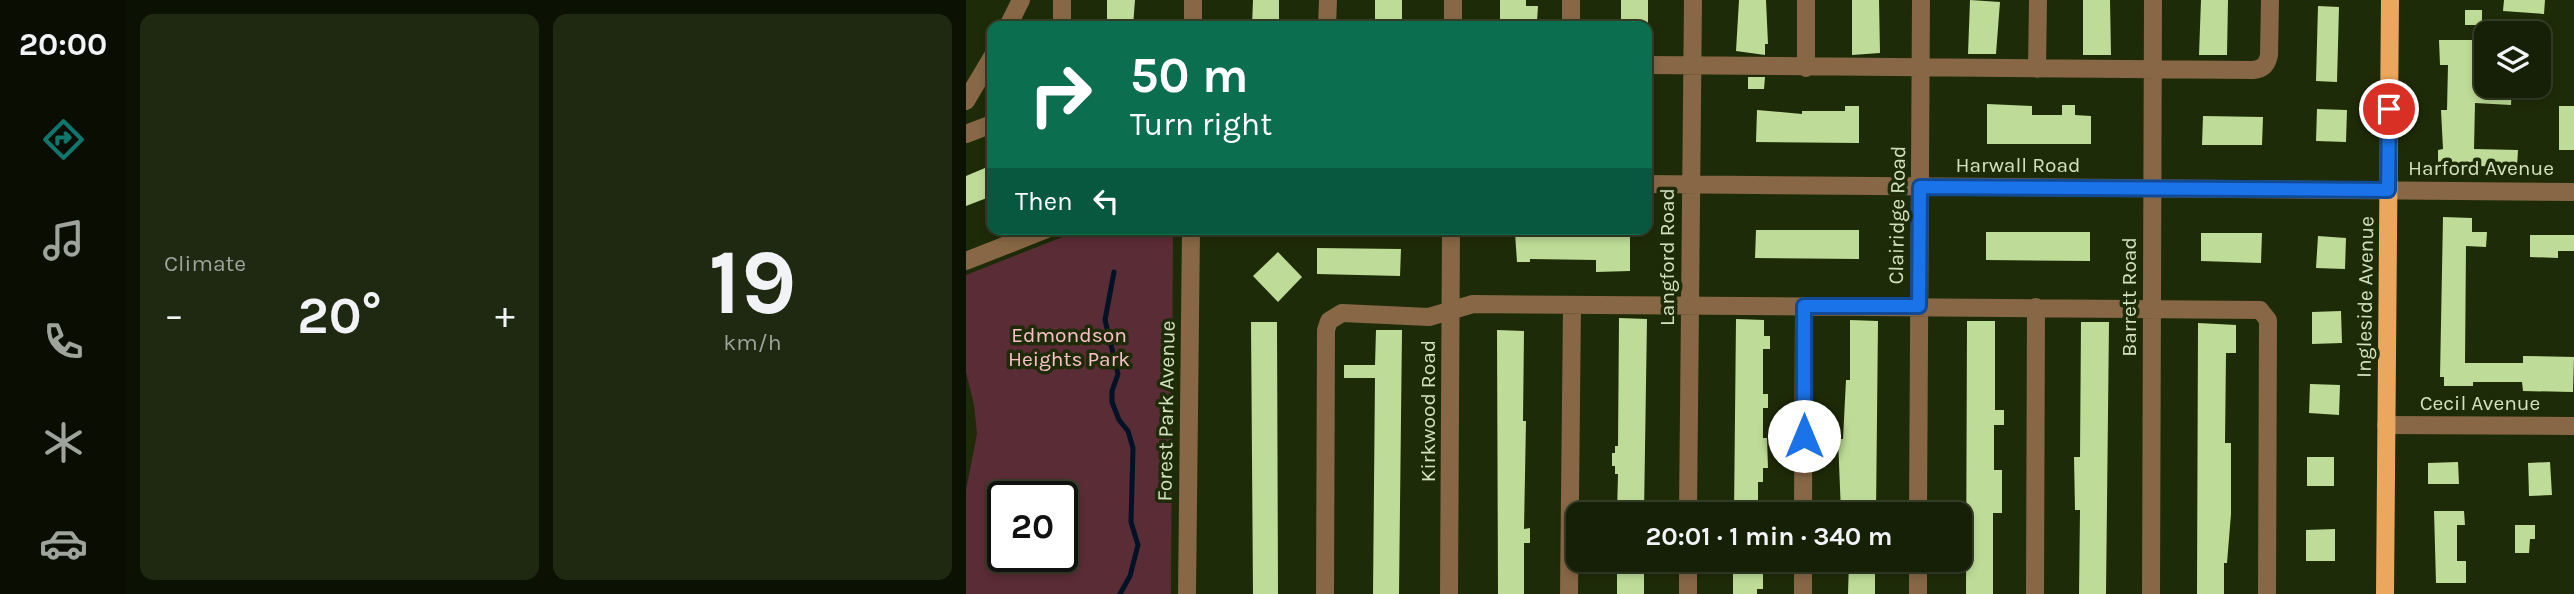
<!DOCTYPE html>
<meta charset="utf-8">
<style>
:root{--surface:#162006;--page:#1f2810;--text:#f1f3f6;--muted:#9ea39b;--line:#353e28;--accent:#0f766e}
body{margin:0;font-family:Karla,sans-serif;background:var(--page);color:var(--text);height:100vh;display:flex;flex-direction:column;font-size:26px;white-space:nowrap}
*{box-sizing:border-box;margin:0}
p{font-size:23px;color:var(--muted)}
.icon{flex:none;width:38px;height:38px;fill:none;stroke:currentColor;stroke-width:2;stroke-linecap:round;stroke-linejoin:round}
.map{position:relative;flex:1;overflow:hidden}
.details{display:flex;flex-direction:column;gap:14px;padding:14px;background:#0c1203;width:840px}
.details>*{flex:none}
.hud{position:absolute;left:21px;top:21px;width:665px;height:214px;border-radius:14px;box-shadow:0 4px 10px #0003,0 0 0 2px var(--line);background:#0b6e4f;color:#fff;overflow:hidden}
.fabs{position:absolute;left:1508px;top:21px;display:grid;gap:14px}
.fabs a{display:grid;place-items:center;width:77px;height:77px;border-radius:14px;background:var(--surface);box-shadow:0 4px 10px #0003,0 0 0 2px var(--line);font-size:35px}
.speed{position:absolute;left:21px;top:481px;display:flex;gap:14px;font-size:35px;font-weight:700;text-align:center}
.speed>*{display:grid;place-content:center;width:91px;height:91px;border-radius:50%;background:var(--surface);box-shadow:0 4px 10px #0003,0 0 0 2px var(--line);line-height:1}
.speed .limit{border:4px solid #111;border-radius:10px;background:#fff;color:#111}
.pin{position:absolute;display:grid;place-items:center;width:60px;height:60px;color:#fff;margin:-30px;border:4px solid #fff;border-radius:50%;box-shadow:0 2px 7px #0007}
.me{position:absolute;width:77px;margin:-38px;rotate:0deg;stroke-linejoin:round;filter:drop-shadow(0 0 5px #0008)}
.turn{display:flex;align-items:center;gap:24px;height:147px;padding:0 28px;font-size:32px}
.turn .icon{width:91px;height:91px;stroke-width:2.5}
.turn b{display:block;font-size:49px;line-height:60px}
.then{display:flex;align-items:center;height:66px;padding:0 28px;background:#0003;gap:14px;font-size:26px}
.big{font-size:52px;font-weight:700;line-height:1.1}
.details .tile{flex:1;display:flex;flex-direction:column;justify-content:center;gap:10px;min-width:0;padding:0 24px;border-radius:14px;background:var(--page)}
.details .dial{align-items:center;gap:0}
.dial b{font-size:91px;line-height:1}
.heat{display:flex;justify-content:space-between;align-items:center;font-size:38px;direction:ltr}
.details .tiles{flex:1;display:grid;gap:14px;grid-template-columns:repeat(2,1fr)}
.trip{position:absolute;left:600px;top:502px;width:406px;height:70px;border-radius:14px;background:var(--surface);box-shadow:0 4px 10px #0003,0 0 0 2px var(--line);font-weight:700;line-height:70px;text-align:center}
main{display:flex;flex:1;min-height:0}
.tabs{display:flex;flex-direction:column;width:126px;justify-content:space-around;align-items:center;background:#090d02;color:var(--muted)}
.tabs .icon{width:49px;height:49px}
.tabs .selected{color:var(--accent)}
.tabs b{font-size:32px;color:var(--text)}
.map>svg:first-child{display:block}
.green{fill:#5a2c36;fill-rule:evenodd}
.lines{fill:none;stroke-linecap:round;stroke-linejoin:round}
.stream{stroke:#001326;stroke-width:5}
.building{fill:#bedc97}
.minor{stroke:#876745;stroke-width:18}
.major{stroke:#eba75d;stroke-width:18}
.route-casing{stroke:#114b97;stroke-width:18}
.route{stroke:#1a73e8;stroke-width:12}
.labels{text-anchor:middle;stroke-width:7;stroke-linejoin:round;paint-order:stroke}
.street-label{font-size:21px;fill:#d2e1bf;stroke:#1e2b08}
.park-label{font-size:21px;fill:#fbc1cb;stroke:#1e2b08}
</style>
<main>
<nav class="tabs">
<b>20:00</b>
<svg class="icon selected" aria-label="directions" viewBox="0 0 24 24"><path d="M12 3l9 9-9 9-9-9zM9 14v-3h6M13 9l2 2-2 2"/></svg>
<svg class="icon" aria-label="music" viewBox="0 0 24 24"><path d="M9 18V5l10-2v13"/><circle cx="6" cy="18" r="3"/><circle cx="16" cy="16" r="3"/></svg>
<svg class="icon" aria-label="phone" viewBox="0 0 24 24"><path d="M5 4h4l2 5-3 2q2 4 5 5l2-3 5 2v4C11 20 4 13 5 4z"/></svg>
<svg class="icon" aria-label="climate" viewBox="0 0 24 24"><path d="M12 3v18M4 7l16 10M4 17L20 7"/></svg>
<svg class="icon" aria-label="car" viewBox="0 0 24 24"><path d="M5 17H2v-5l4-1 3-4h7l3 4 3 1v5h-3M9 17h6M6 11h13"/><circle cx="7" cy="17" r="2"/><circle cx="17" cy="17" r="2"/></svg>
</nav>
<section class="details">
<div class="tiles">
<div class="tile"><p>Climate</p>
<div class="heat"><a>−</a><b class="big">20°</b><a>+</a></div>
</div>
<div class="tile dial"><b>19</b><p>km/h</p></div>
</div>
</section>
<div class="map">
<svg width="1608" height="594" viewBox="0 0 1608 594">
<rect width="100%" height="100%" fill="#1e2b08"/>
<path class="green" d="M117 229H207L205 594H0V490L11 434 8 405 0 372V275ZM37 497H96V556H37Z"/>
<g class="lines">
<path class="stream" d="M148 272 139 320 152 374 146 391V402L153 420 162 431 167 448 165 522 172 545 164 576 154 594"/>
</g>
<path class="building" d="M141 0H169L167 26H141Z
M287 0H313V26H286Z
M409 0H436V26H409Z
M534 0H560V6H572L571 22H561V26H534Z
M655 0H682V26H655Z
M773 0H800L802 44H799V55L770 51Z
M886 0H913L914 53 886 55Z
M1004 0 1034 2 1030 54H1002Z
M1117 0H1144L1145 55H1117Z
M1235 0H1262L1261 55H1233Z
M1538 0H1579L1578 14 1537 11Z
M1352 6 1373 7 1371 82 1350 81Z
M1499 10H1516V25H1499Z
M1473 40H1510V77H1519V86H1546L1545 105 1509 103 1508 149 1552 150 1551 167 1472 165V150L1477 149 1475 110H1481L1482 65H1474Z
M782 77H799L798 89H782Z
M1021 104 1066 106V115H1096V105H1109V115L1125 116V144H1021Z
M879 106H893V143L790 142 791 110 836 114V111H879Z
M1593 106H1608V150H1593Z
M1351 109 1381 110 1380 142 1350 141Z
M1237 116 1297 117 1296 145H1236Z
M26 165V196L0 206V176Z
M1477 217 1506 218V232H1521L1520 247 1500 246 1499 363H1557V356L1608 357 1607 392 1557 391 1556 382H1507V386H1478V377H1474Z
M790 230H893V259L789 258Z
M1020 232H1124V261L1020 260Z
M549 233H664V271L630 272V260L564 259V262H551Z
M1235 233H1296L1295 263 1235 261Z
M1564 235H1608V251H1592V258L1564 257Z
M1352 236 1380 238 1379 269 1350 268Z
M351 248 435 249 434 276 351 274Z
M312 252 336 277 312 302 287 276Z
M1375 311 1376 343 1346 344V312Z
M653 318 681 319 678 514H651L652 474H649V466H646V453H649V446H652Z
M770 319 798 320V336H804V349H797V394H802V408H797V438H801L802 468H797V482H792V514H768Z
M884 320 912 321 910 514H879L875 512 872 439H877L880 380H884Z
M1001 321H1029V410H1038V425H1028V470H1036V513H1027V594H1000Z
M285 322H311L312 594H287Z
M1115 322H1143L1140 594H1113L1114 510H1109L1108 457H1114Z
M1232 323 1270 325V353H1260L1259 443H1265V514L1261 563H1258V594H1231Z
M410 330H436L433 594H407L409 378H378V365H409Z
M531 330 558 331 557 421H560L558 529 564 528V543H558V594H532Z
M1344 384 1374 385 1373 415 1343 413Z
M1341 457H1368V486H1341Z
M1492 462 1493 484H1462V463Z
M1584 462 1586 495 1563 496 1562 463Z
M1468 511H1498L1499 525H1491V561H1500V583H1470Z
M1549 525H1569V539H1564L1563 553H1549Z
M1369 529V561H1340V530Z
M651 560H678V594H651Z
M767 560H797V589H791V594H767Z
M883 560H909V594H882Z"/>
<g class="lines">
<path class="minor" d="M42 26 55 0
M96 26V0
M227 26V0
M361 26 362 0
M487 26V0
M605 26V0
M681 65 1287 70C1297 69 1301 65 1303 55L1304 0
M840 68V0
M1071 69 1072 0
M0 101 26 57
M0 134 26 124
M681 184 1608 192
M0 261 81 229
M1420 425 1608 426
M722 514 727 0
M837 514 838 306
M952 514 955 0
M221 594 225 229
M359 594 360 330 363 321 376 313 463 317 507 304 1294 310 1302 320 1301 594
M483 594 485 229
M603 594 606 305
M722 594V560
M837 594V560
M952 594V560
M1069 594 1070 307
M1185 594 1187 0"/>
<path class="major" d="M1419 594 1424 0"/>
</g>
<g class="lines">
<defs>
<path id="route" d="M838 436V306H953L954 187 1422 190 1423 109"/>
</defs>
<use href="#route" class="route-casing"/>
<use href="#route" class="route"/>
</g>
<g class="labels">
<g class="street-label">
<text x="1052" y="172">Harwall Road</text>
<text x="1515" y="175">Harford Avenue</text>
<text transform="translate(931 215) rotate(-89)" y="7">Clairidge Road</text>
<text transform="translate(701 257) rotate(-90)" y="7">Langford Road</text>
<text transform="translate(1163 297) rotate(-90)" y="7">Barrett Road</text>
<text transform="translate(1399 297) rotate(-89)" y="7">Ingleside Avenue</text>
<text x="1514" y="410">Cecil Avenue</text>
<text transform="translate(200 411) rotate(-89)" y="7">Forest Park Avenue</text>
<text transform="translate(462 411) rotate(-90)" y="7">Kirkwood Road</text>
</g>
<g class="park-label">
<text x="103" y="342">Edmondson<tspan x="103" dy="24">Heights Park</tspan></text>
</g>
</g>
</svg>
<div class="fabs">
<a><svg class="icon" aria-label="layers" viewBox="0 0 24 24"><path d="M12 4l9 5-9 5-9-5zM3 14l9 5 9-5"/></svg></a>
</div>
<div class="speed"><div class="limit">20</div></div>
<div class="pin" style="left:1423px;top:109px;background:#d93025"><svg class="icon" aria-label="arrive" viewBox="0 0 24 24"><path d="M6 21V4h12l-3 4 3 4H6"/></svg></div>
<svg class="me" style="left:838px;top:436px" viewBox="-20 -20 40 40"><circle r="19" fill="#fff"/><path d="M0-13L10 11 0 6-10 11z" fill="#1a73e8"/></svg>
<div class="trip">20:01 · 1 min · 340 m</div>
<div class="hud">
<div class="turn"><svg class="icon" aria-label="right" viewBox="0 0 24 24"><path d="M7 20v-9h11M14 6l5 5-5 5"/></svg><div><b>50 m</b>Turn right</div></div>
<div class="then">Then<svg class="icon" aria-label="left" viewBox="0 0 24 24"><path d="M17 20v-9H6M10 6l-5 5 5 5"/></svg></div>
</div>
</div>
</main>
